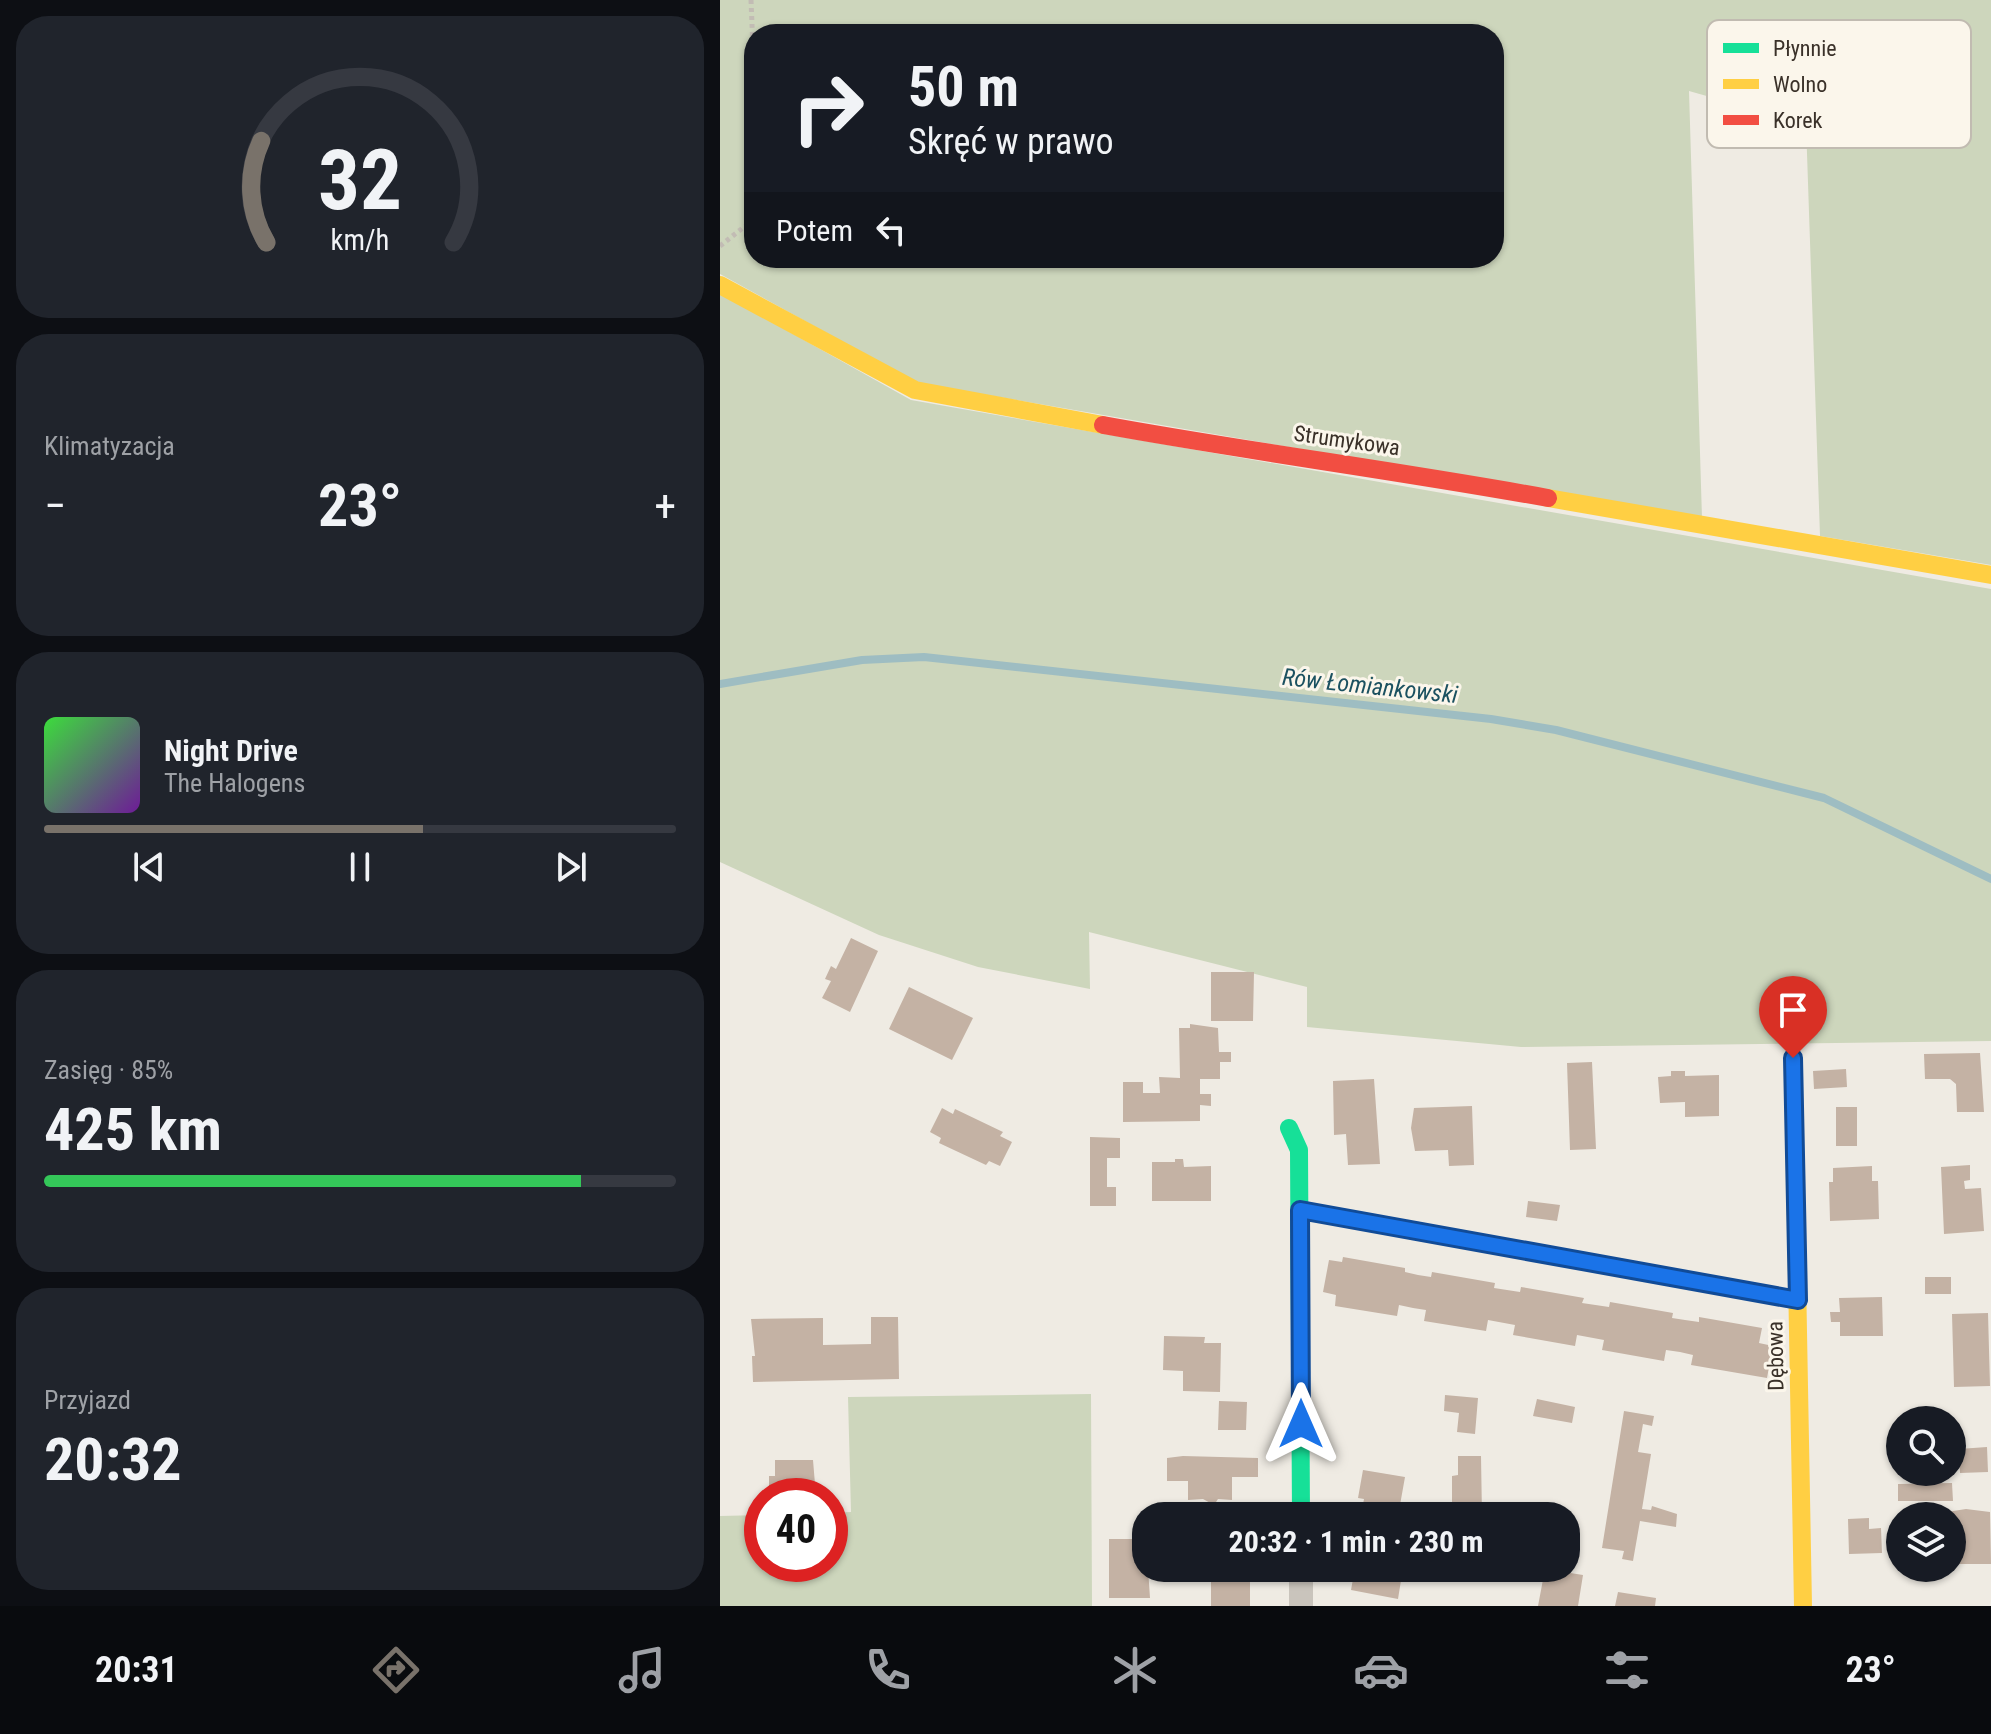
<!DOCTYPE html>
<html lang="pl">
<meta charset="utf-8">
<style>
:root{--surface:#171b24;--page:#20242c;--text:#f1f3f6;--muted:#9ea1a6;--line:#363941;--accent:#79726a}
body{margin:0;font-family:"Roboto Condensed",sans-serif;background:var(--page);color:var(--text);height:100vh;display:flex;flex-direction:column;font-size:30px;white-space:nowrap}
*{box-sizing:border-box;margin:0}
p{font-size:26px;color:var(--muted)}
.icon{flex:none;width:44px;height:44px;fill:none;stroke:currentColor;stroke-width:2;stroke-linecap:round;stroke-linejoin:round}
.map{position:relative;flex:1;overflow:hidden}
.sheet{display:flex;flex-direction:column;gap:16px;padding:16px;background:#0d0f14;width:720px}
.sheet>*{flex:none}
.top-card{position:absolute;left:24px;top:24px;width:760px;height:244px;border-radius:32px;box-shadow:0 2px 6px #0004;background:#171b24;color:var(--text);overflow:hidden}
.controls{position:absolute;left:1166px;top:1406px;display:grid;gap:16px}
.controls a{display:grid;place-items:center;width:80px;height:80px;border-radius:50%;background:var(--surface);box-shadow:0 2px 6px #0004;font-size:40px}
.speed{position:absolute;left:24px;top:1478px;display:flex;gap:16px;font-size:40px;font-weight:700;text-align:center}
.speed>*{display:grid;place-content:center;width:104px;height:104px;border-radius:50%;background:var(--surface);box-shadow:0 2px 6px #0004;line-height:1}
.speed .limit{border:12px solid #d22;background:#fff;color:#111}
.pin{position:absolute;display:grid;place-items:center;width:68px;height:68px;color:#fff;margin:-82px -34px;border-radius:50% 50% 50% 0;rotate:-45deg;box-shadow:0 0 8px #0007}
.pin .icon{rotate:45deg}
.me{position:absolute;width:88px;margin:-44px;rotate:0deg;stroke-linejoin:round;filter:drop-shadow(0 0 6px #0008)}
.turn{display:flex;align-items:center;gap:28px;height:168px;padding:0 32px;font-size:36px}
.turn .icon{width:104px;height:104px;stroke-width:2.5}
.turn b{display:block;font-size:56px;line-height:68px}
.then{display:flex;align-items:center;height:76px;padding:0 32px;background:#0003;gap:16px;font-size:30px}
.big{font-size:60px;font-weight:700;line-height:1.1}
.sheet .widget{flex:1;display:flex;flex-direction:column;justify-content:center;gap:12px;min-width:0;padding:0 28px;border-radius:32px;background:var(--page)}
.sheet .dial{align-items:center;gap:0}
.dial svg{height:208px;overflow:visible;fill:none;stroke:var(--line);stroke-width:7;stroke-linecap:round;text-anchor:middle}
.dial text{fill:var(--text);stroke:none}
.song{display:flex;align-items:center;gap:24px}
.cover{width:96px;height:96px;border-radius:12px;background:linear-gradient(135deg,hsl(120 70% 55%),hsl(280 70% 35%))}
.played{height:8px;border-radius:4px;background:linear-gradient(90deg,var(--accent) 60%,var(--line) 60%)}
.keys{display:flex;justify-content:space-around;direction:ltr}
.heat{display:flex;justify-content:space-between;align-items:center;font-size:44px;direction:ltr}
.charge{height:12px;border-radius:6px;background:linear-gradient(90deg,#34c759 85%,var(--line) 0)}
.trip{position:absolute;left:412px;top:1502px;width:448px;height:80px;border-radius:32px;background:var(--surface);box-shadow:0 2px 6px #0004;font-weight:700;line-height:80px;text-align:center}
.tabs{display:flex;height:128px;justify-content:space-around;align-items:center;background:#090b0e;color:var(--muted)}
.tabs .icon{width:56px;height:56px}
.tabs .active{color:var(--accent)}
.tabs b{font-size:36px;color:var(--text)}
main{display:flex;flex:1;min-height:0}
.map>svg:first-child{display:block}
.green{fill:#cdd6bc;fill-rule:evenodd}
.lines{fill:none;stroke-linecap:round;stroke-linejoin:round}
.stream{stroke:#9ebdc2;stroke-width:8}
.building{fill:#c4b2a4}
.path{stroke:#c2bcb4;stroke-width:5;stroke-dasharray:4 4;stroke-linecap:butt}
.lane{stroke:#c9c4bc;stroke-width:12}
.street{stroke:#c9c4bc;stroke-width:24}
.fast{stroke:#16e098;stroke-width:18}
.slow{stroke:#ffcf43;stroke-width:18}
.jam{stroke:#f24e42;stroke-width:18}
.route-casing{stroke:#114b97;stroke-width:20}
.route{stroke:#1a73e8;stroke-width:14}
.labels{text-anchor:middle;stroke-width:6;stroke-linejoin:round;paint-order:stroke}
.street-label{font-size:22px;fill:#3a3129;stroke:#fbf6eb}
.water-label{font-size:24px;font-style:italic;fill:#1b5160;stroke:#fbf6eb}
.key{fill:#fbf6eb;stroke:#c1bbb1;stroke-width:2}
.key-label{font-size:22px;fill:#3a3129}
</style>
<main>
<section class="sheet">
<div class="widget dial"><svg viewBox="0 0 100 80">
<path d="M14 69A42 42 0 1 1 86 69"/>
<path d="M14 69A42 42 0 0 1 12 30" stroke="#79726a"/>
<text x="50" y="56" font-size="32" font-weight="700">32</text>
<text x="50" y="72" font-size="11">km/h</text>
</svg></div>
<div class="widget"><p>Klimatyzacja</p>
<div class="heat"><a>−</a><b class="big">23°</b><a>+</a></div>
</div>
<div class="widget">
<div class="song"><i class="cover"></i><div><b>Night Drive</b><p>The Halogens</p></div></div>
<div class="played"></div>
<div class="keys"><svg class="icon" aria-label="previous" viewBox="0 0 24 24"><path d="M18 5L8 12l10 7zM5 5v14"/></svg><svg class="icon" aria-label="pause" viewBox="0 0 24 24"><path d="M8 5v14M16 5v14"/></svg><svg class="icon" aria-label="next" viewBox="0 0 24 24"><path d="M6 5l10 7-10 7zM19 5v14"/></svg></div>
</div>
<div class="widget"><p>Zasięg · 85%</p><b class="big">425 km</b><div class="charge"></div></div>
<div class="widget"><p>Przyjazd</p><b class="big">20:32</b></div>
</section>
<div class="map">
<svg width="1271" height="1606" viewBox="0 0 1271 1606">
<rect width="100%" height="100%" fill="#efebe3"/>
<path class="green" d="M0 0H1271V565L1100 536 1086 124 969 91 982 518 197 383 0 274ZM34 34H774V258H34Z
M0 293 191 400 1271 589V1041L801 1047 587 1027V987L369 932 370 989 258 967 159 935 0 862Z
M371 1394 372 1606H0V1516L42 1515V1564H110V1513L131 1512 128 1397Z"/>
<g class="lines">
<path class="stream" d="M0 684 142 660 204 657 771 719 836 730 1104 798 1271 879"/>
</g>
<path class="building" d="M131 938 158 951 130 1012 102 998 111 981 105 979 111 966 116 969Z
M491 972H534L533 1021H491Z
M189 987 253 1018 232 1060 169 1029Z
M470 1024 498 1028 499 1052H511V1062H500V1079H480V1094H491V1106L480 1105V1121L403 1122V1082H423V1093H440L439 1077 460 1078 459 1028H470Z
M1260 1053 1264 1112H1237L1236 1084 1230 1079H1205L1204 1054Z
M872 1062 876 1149 850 1150 847 1063Z
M1126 1069 1127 1087 1094 1089 1093 1071Z
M951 1071H965V1076L999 1075V1116L965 1117V1102L940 1103 938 1077 951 1076Z
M654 1079 660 1164 628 1165 626 1134 614 1135 613 1081Z
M752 1106 754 1165 729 1166 728 1150 695 1151 691 1128 694 1108Z
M1116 1107H1137V1146H1116Z
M222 1108 233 1114 235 1109 283 1132 280 1136 292 1142 280 1166 269 1161 266 1165 219 1143 221 1138 210 1132Z
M370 1137 400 1138V1158H387V1187H396V1206H370Z
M455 1159H463L464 1167 491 1166V1201H432V1162H455Z
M1250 1165V1180L1244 1181 1245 1189 1261 1188 1264 1231 1224 1234 1221 1167Z
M1152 1166V1181H1158L1159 1219 1110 1221 1109 1182H1113V1168Z
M808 1201 840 1205 837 1221 806 1217Z
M623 1257 685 1268V1272L698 1275 711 1277 712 1272 775 1283 774 1288 800 1292 801 1287 864 1298 862 1303 889 1307 890 1302 953 1313 952 1318 965 1320 979 1322V1317L1042 1328 1039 1343 1053 1346 1047 1378 971 1365 973 1355 960 1352 946 1350 944 1361 882 1350 884 1340 857 1335 855 1346 793 1335 795 1325 768 1320 766 1331 704 1321 706 1310 693 1308 679 1305 677 1316 615 1306 616 1295 603 1292 609 1260 622 1262Z
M1205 1277H1231V1294H1205Z
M1162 1297 1163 1336H1120V1322H1111L1110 1312H1120L1119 1298Z
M1268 1313 1270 1386 1234 1387 1232 1314Z
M151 1317H178L179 1379 33 1382 32 1356H35L31 1319 103 1318V1345L151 1344Z
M444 1336 485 1337 484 1343H501L500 1392 463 1391V1371L443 1370Z
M725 1395 758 1398 755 1434 737 1432 739 1413 724 1411Z
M817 1399 855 1407 852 1423 813 1416Z
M499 1401 527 1402 526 1430H498Z
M904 1411 934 1416 932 1426 923 1424 918 1452 931 1454 922 1509 931 1510 932 1506 957 1514 956 1527 920 1521 913 1561 902 1559 904 1551 882 1548Z
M1267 1447 1268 1472 1240 1473 1239 1449Z
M463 1456 538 1458V1477H512V1500L498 1499 494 1505 483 1499 468 1500V1481H447V1458Z
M738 1456H761L762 1516H732V1476L738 1475Z
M55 1460H93L96 1496H49V1476H55Z
M643 1470 685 1477 680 1505 673 1504 672 1516 641 1514 644 1499 638 1498Z
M1232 1483 1233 1501H1178V1484Z
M1246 1509 1270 1512 1271 1564H1237V1549H1232V1516H1227V1512Z
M1149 1518V1529L1161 1528 1162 1553 1129 1554 1128 1519Z
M389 1539H426L430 1598H389Z
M491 1568H530V1606H491Z
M635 1568H683L678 1599 631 1590Z
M825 1569 863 1575 858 1606H818Z
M898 1592 936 1598 935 1606H895Z"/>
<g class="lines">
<path class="path" d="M31 0 34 72
M0 246 34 219"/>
<path class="lane" d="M583 1211 1077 1299"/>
<path class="street" d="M581 1568V1606"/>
<path class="fast" d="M569 1128 579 1150 581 1516"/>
<path class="slow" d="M0 285 195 390 383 425
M828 498 1271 575
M1073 1058 1083 1606"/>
<path class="jam" d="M383 425C531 452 680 471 828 498"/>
</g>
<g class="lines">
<defs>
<path id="route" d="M581 1424 580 1210 1078 1300 1073 1058"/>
</defs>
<use href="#route" class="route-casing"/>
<use href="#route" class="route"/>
</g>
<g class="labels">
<g class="street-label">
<text transform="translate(627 440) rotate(8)" y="8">Strumykowa</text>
<text transform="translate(1055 1356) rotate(-91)" y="8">Dębowa</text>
</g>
<g class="water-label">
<text transform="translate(650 686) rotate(6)" y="8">Rów Łomiankowski</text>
</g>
</g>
<rect x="987" y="20" width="264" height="128" rx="12" class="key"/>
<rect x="1003" y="43" width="36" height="10" fill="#16e098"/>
<rect x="1003" y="79" width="36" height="10" fill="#ffcf43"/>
<rect x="1003" y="115" width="36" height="10" fill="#f24e42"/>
<g class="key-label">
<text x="1053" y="56">Płynnie</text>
<text x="1053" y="92">Wolno</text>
<text x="1053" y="128">Korek</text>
</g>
</svg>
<div class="controls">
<a><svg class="icon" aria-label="search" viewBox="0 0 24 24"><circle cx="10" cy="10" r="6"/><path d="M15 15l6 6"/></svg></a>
<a><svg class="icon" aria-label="layers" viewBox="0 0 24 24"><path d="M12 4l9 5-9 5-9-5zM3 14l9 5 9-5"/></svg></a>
</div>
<div class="speed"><div class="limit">40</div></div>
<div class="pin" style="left:1073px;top:1058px;background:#d93025"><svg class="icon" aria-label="arrive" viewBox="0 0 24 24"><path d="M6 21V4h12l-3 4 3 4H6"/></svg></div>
<svg class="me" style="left:581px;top:1424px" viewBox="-20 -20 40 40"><path d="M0-17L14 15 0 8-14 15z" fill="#1a73e8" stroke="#fff" stroke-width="4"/></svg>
<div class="trip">20:32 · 1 min · 230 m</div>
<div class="top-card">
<div class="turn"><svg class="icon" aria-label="right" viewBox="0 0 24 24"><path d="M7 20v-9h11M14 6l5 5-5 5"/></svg><div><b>50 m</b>Skręć w prawo</div></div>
<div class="then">Potem<svg class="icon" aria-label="left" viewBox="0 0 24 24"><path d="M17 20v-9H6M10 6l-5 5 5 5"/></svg></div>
</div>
</div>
</main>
<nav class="tabs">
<b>20:31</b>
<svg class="icon active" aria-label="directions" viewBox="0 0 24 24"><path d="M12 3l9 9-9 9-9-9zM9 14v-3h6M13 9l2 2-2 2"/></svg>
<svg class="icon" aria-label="music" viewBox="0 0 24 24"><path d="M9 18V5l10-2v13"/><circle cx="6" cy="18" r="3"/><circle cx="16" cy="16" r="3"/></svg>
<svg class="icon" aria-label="phone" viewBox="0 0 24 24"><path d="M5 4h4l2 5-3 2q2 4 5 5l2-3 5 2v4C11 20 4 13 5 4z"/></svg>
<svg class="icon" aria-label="climate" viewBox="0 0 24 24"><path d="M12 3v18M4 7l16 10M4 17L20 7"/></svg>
<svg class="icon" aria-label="car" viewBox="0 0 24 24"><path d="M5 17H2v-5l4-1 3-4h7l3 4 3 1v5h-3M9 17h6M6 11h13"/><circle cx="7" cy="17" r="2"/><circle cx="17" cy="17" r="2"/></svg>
<svg class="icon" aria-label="filters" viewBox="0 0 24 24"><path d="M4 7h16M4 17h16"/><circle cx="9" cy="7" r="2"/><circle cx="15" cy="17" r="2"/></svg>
<b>23°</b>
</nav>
